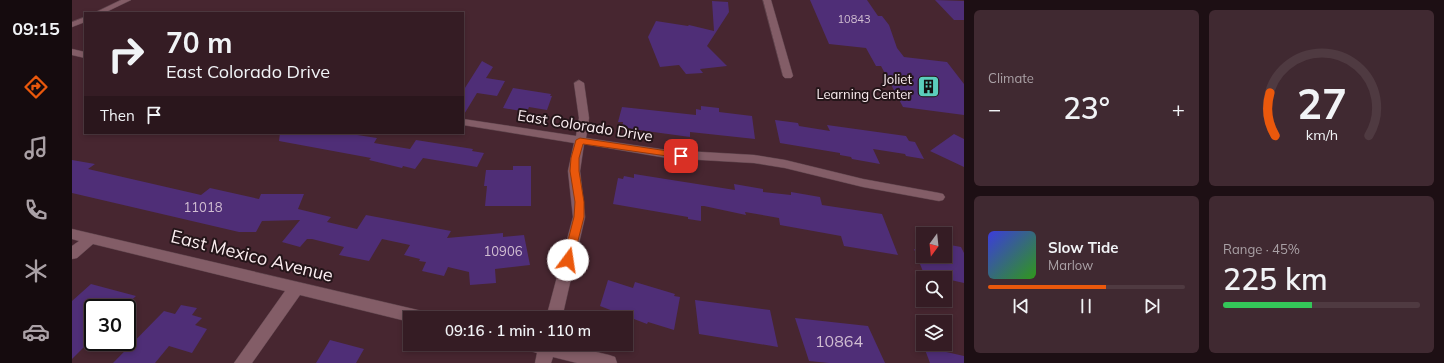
<!DOCTYPE html>
<meta charset="utf-8">
<style>
:root{--surface:#351c24;--page:#402931;--text:#f1f3f6;--muted:#aaa1a6;--line:#4f3a41;--accent:#ea580c}
body{margin:0;font-family:Mulish,sans-serif;background:var(--page);color:var(--text);height:100vh;display:flex;flex-direction:column;font-size:15px;white-space:nowrap}
*{box-sizing:border-box;margin:0}
p{font-size:13px;color:var(--muted)}
.icon{flex:none;width:22px;height:22px;fill:none;stroke:currentColor;stroke-width:2;stroke-linecap:round;stroke-linejoin:round}
.map{position:relative;flex:1;overflow:hidden}
.sheet{display:flex;flex-direction:column;gap:10px;padding:10px;background:#1d0f14;width:480px}
.sheet>*{flex:none}
.banner{position:absolute;left:12px;top:12px;width:380px;height:122px;border-radius:0px;box-shadow:0 2px 6px #0003,0 0 0 1px var(--line);background:#351c24;color:var(--text);overflow:hidden}
.needle{width:26px;rotate:195deg}
.tools{position:absolute;left:844px;top:227px;display:grid;gap:8px}
.tools a{display:grid;place-items:center;width:36px;height:36px;border-radius:0px;background:var(--surface);box-shadow:0 2px 6px #0003,0 0 0 1px var(--line);font-size:20px}
.speed{position:absolute;left:12px;top:299px;display:flex;gap:8px;font-size:20px;font-weight:700;text-align:center}
.speed>*{display:grid;place-content:center;width:52px;height:52px;border-radius:50%;background:var(--surface);box-shadow:0 2px 6px #0003,0 0 0 1px var(--line);line-height:1}
.speed .limit{border:2px solid #111;border-radius:6px;background:#fff;color:#111}
.pin{position:absolute;display:grid;place-items:center;width:34px;height:34px;color:#fff;margin:-17px;border-radius:8px;box-shadow:0 2px 6px #0006}
.me{position:absolute;width:44px;margin:-22px;rotate:14deg;stroke-linejoin:round;filter:drop-shadow(0 0 3px #0008)}
.turn{display:flex;align-items:center;gap:14px;height:84px;padding:0 16px;font-size:18px}
.turn .icon{width:52px;height:52px;stroke-width:2.5}
.turn b{display:block;font-size:28px;line-height:34px}
.then{display:flex;align-items:center;height:38px;padding:0 16px;background:#0003;gap:8px;font-size:15px}
.big{font-size:30px;font-weight:600;line-height:1.1}
.sheet .widget{flex:1;display:flex;flex-direction:column;justify-content:center;gap:6px;min-width:0;padding:0 14px;border-radius:6px;background:var(--page)}
.sheet .dial{align-items:center;gap:0}
.dial svg{height:104px;overflow:visible;fill:none;stroke:var(--line);stroke-width:7;stroke-linecap:round;text-anchor:middle}
.dial text{fill:var(--text);stroke:none}
.song{display:flex;align-items:center;gap:12px}
.cover{width:48px;height:48px;border-radius:6px;background:linear-gradient(135deg,hsl(240 70% 55%),hsl(110 70% 35%))}
.played{height:4px;border-radius:2px;background:linear-gradient(90deg,var(--accent) 60%,var(--line) 60%)}
.keys{display:flex;justify-content:space-around;direction:ltr}
.heat{display:flex;justify-content:space-between;align-items:center;font-size:22px;direction:ltr}
.charge{height:6px;border-radius:3px;background:linear-gradient(90deg,#34c759 45%,var(--line) 0)}
.sheet .tiles{flex:1;display:grid;gap:10px;grid-template-columns:repeat(2,1fr)}
.trip{position:absolute;left:331px;top:311px;width:230px;height:40px;border-radius:0px;background:var(--surface);box-shadow:0 2px 6px #0003,0 0 0 1px var(--line);font-weight:600;line-height:40px;text-align:center}
main{display:flex;flex:1;min-height:0}
.dock{display:flex;flex-direction:column;width:72px;justify-content:space-around;align-items:center;background:#150b0e;color:var(--muted)}
.dock .icon{width:28px;height:28px}
.dock .active{color:var(--accent)}
.dock b{font-size:18px;color:var(--text)}
.map>svg:first-child{display:block}
.building{fill:#4f2e77}
.lines{fill:none;stroke-linecap:round;stroke-linejoin:round}
.minor-casing{stroke:#5e444c;stroke-width:1}
.minor{fill:#835d67;fill-rule:evenodd}
.route{fill:#ea580c;stroke:#983908}
.labels{text-anchor:middle;stroke-width:4;stroke-linejoin:round;paint-order:stroke}
.far-number-label{font-size:11px;fill:#d1bed2}
.far-poi-label{font-size:13px;fill:#fceef1;stroke:#241519;text-anchor:end}
.number-label{font-size:13px;fill:#d1bed2}
.street-label{font-size:15px;fill:#fceef1;stroke:#241519}
.near-number-label{font-size:16px;fill:#d1bed2}
.near-street-label{font-size:18px;fill:#fceef1;stroke:#241519}
</style>
<main>
<nav class="dock">
<b>09:15</b>
<svg class="icon active" aria-label="directions" viewBox="0 0 24 24"><path d="M12 3l9 9-9 9-9-9zM9 14v-3h6M13 9l2 2-2 2"/></svg>
<svg class="icon" aria-label="music" viewBox="0 0 24 24"><path d="M9 18V5l10-2v13"/><circle cx="6" cy="18" r="3"/><circle cx="16" cy="16" r="3"/></svg>
<svg class="icon" aria-label="phone" viewBox="0 0 24 24"><path d="M5 4h4l2 5-3 2q2 4 5 5l2-3 5 2v4C11 20 4 13 5 4z"/></svg>
<svg class="icon" aria-label="climate" viewBox="0 0 24 24"><path d="M12 3v18M4 7l16 10M4 17L20 7"/></svg>
<svg class="icon" aria-label="car" viewBox="0 0 24 24"><path d="M5 17H2v-5l4-1 3-4h7l3 4 3 1v5h-3M9 17h6M6 11h13"/><circle cx="7" cy="17" r="2"/><circle cx="17" cy="17" r="2"/></svg>
</nav>
<div class="map">
<svg width="892" height="363" viewBox="0 0 892 363">
<rect width="100%" height="100%" fill="#472630"/>
<path class="building" d="M738 0H795L806 16H810L817 25 825 48 832 57 875 62 892 84V115L831 107 809 66H804L794 48 757 44Z
M863 0 892 1V20H882Z
M640 1 656 2 657 12 635 46 655 66 628 69 631 73 614 74 607 65 588 67 576 37 584 21 616 26 617 25 642 31Z
M410 61 421 67 414 78 433 81 425 96 405 93 391 116V91Z
M441 88 479 94 478 96H480L475 110 457 107 455 112 431 108Z
M629 106 647 108V112L680 116 683 139 618 132V137L574 131 550 127 551 122H546L550 107 624 115V109L629 110Z
M703 120 726 123 727 126 758 131 755 125 834 136 837 141 843 142 852 159 834 156 833 154 801 149 808 164 780 159 779 157 768 155V153L708 143Z
M208 133H272L305 138 302 143 338 149 344 140 401 149 400 151 412 153 405 167 351 158 343 169 331 166 330 168 297 160 299 158 207 141Z
M882 134 892 139V167L858 151Z
M0 160 23 164 16 169 129 195 138 188 187 199 189 194H232L226 209 259 217 255 222 285 229 294 215 379 231 375 238 431 233V237L452 235 458 265 423 269 424 283 398 285 397 272 376 267 372 276 350 271 354 262 347 261 348 259 332 255 338 245 310 239 297 261 267 255 272 247 240 239H235L228 247 210 242 228 220 190 221 184 232H167L0 193Z
M441 166H459V206H413L415 186H412L414 170H441Z
M562 174 663 190 662 184 691 189V192L719 195V192L748 197 750 205 810 214 826 255 772 246 769 236 708 225 707 218 673 212 674 215 632 206H629V221L616 219V217L541 204 546 178 551 179 552 176 562 178Z
M873 244 889 247 892 253V283L852 274 842 249 851 250V256H873Z
M536 280 561 288 563 282 603 294 602 296 608 297 602 330 576 322 575 324 528 306Z
M19 284 64 296 51 308H21V338L0 359V301Z
M623 300 698 310 706 347 627 334Z
M109 305 125 308 120 315 130 318 123 325 135 329 120 353 97 346 83 363H41L92 311 103 314Z
M723 318 796 326 813 363H757L737 361Z
M258 340 292 349 284 363H244Z
M852 347 892 356V363H858Z"/>
<g class="lines">
<defs>
<path id="minor" d="M49 0H59L32 13H22Z
M691 0H699L721 76 719 78H713L711 76Z
M13 17V22L0 27V22Z
M0 49 13 52V58L0 55Z
M507 80 512 83 517 118 514 138 595 150 682 155 713 160 791 179 867 193 871 194 873 197 871 200 867 201 791 187 713 168 682 163 595 158 512 144 508 171 513 217 490 318H474L501 217 496 171 502 143 391 125V119L504 136 507 118 502 83Z
M0 229 350 311 356 313 358 318H338V322L228 295 180 363H162L213 291 21 244 5 258 0 259V246L7 241 0 239Z
M450 344H490L537 355 543 357 545 363H505L481 357 479 363H463L465 353 452 349Z"/>
</defs>
<use href="#minor" class="minor-casing"/>
<use href="#minor" class="minor"/>
</g>
<path class="route" d="M508 138 609 153 614 156 609 158 511 144 507 158V171L512 202V217L501 260 496 265 491 260 502 217 503 202 498 171 499 158 504 140Z"/>
<defs>
<symbol id="building-square" viewBox="-11 -11 22 22"><rect x="-9" y="-9" width="18" height="18" rx="4" fill="#5bcebc" stroke="#241519"/><path d="M-4-6H4V6H1V3H-1V6H-4ZM-2.5-4.3h1.7v1.8h-1.7ZM.8-4.3h1.7v1.8H.8ZM-2.5-1h1.7V.8h-1.7ZM.8-1h1.7V.8H.8Z" fill="#111"/></symbol>
</defs>
<g fill-rule="evenodd">
<use href="#building-square" x="844" y="74" width="25" height="25"/>
</g>
<g class="labels">
<g class="far-number-label">
<text x="782" y="23">10843</text>
</g>
<g class="far-poi-label">
<text x="840" y="84">Joliet<tspan x="840" dy="15">Learning Center</tspan></text>
</g>
<g class="number-label">
<text x="131" y="212">11018</text>
<text x="431" y="256">10906</text>
</g>
<g class="street-label">
<text transform="translate(513 126) rotate(9)" y="5">East Colorado Drive</text>
</g>
<g class="near-number-label">
<text x="767" y="347">10864</text>
</g>
<g class="near-street-label">
<text transform="translate(180 256) rotate(14)" y="6">East Mexico Avenue</text>
</g>
</g>
</svg>
<div class="tools">
<a><svg class="needle" viewBox="-14 -14 28 28"><path d="M0-13l5 13h-10z" fill="#e53935"/><path d="M0 13l5-13h-10z" fill="#aaa1a6"/></svg></a>
<a><svg class="icon" aria-label="search" viewBox="0 0 24 24"><circle cx="10" cy="10" r="6"/><path d="M15 15l6 6"/></svg></a>
<a><svg class="icon" aria-label="layers" viewBox="0 0 24 24"><path d="M12 4l9 5-9 5-9-5zM3 14l9 5 9-5"/></svg></a>
</div>
<div class="speed"><div class="limit">30</div></div>
<div class="pin" style="left:609px;top:156px;background:#d93025"><svg class="icon" aria-label="arrive" viewBox="0 0 24 24"><path d="M6 21V4h12l-3 4 3 4H6"/></svg></div>
<svg class="me" style="left:496px;top:260px" viewBox="-20 -20 40 40"><circle r="19" fill="#fff"/><path d="M0-13L10 11 0 6-10 11z" fill="#ea580c"/></svg>
<div class="trip">09:16 · 1 min · 110 m</div>
<div class="banner">
<div class="turn"><svg class="icon" aria-label="right" viewBox="0 0 24 24"><path d="M7 20v-9h11M14 6l5 5-5 5"/></svg><div><b>70 m</b>East Colorado Drive</div></div>
<div class="then">Then<svg class="icon" aria-label="arrive" viewBox="0 0 24 24"><path d="M6 21V4h12l-3 4 3 4H6"/></svg></div>
</div>
</div>
<section class="sheet">
<div class="tiles">
<div class="widget"><p>Climate</p>
<div class="heat"><a>−</a><b class="big">23°</b><a>+</a></div>
</div>
<div class="widget dial"><svg viewBox="0 0 100 80">
<path d="M14 69A42 42 0 1 1 86 69"/>
<path d="M14 69A42 42 0 0 1 10 36" stroke="#ea580c"/>
<text x="50" y="56" font-size="32" font-weight="700">27</text>
<text x="50" y="72" font-size="11">km/h</text>
</svg></div>
<div class="widget">
<div class="song"><i class="cover"></i><div><b>Slow Tide</b><p>Marlow</p></div></div>
<div class="played"></div>
<div class="keys"><svg class="icon" aria-label="previous" viewBox="0 0 24 24"><path d="M18 5L8 12l10 7zM5 5v14"/></svg><svg class="icon" aria-label="pause" viewBox="0 0 24 24"><path d="M8 5v14M16 5v14"/></svg><svg class="icon" aria-label="next" viewBox="0 0 24 24"><path d="M6 5l10 7-10 7zM19 5v14"/></svg></div>
</div>
<div class="widget"><p>Range · 45%</p><b class="big">225 km</b><div class="charge"></div></div>
</div>
</section>
</main>
